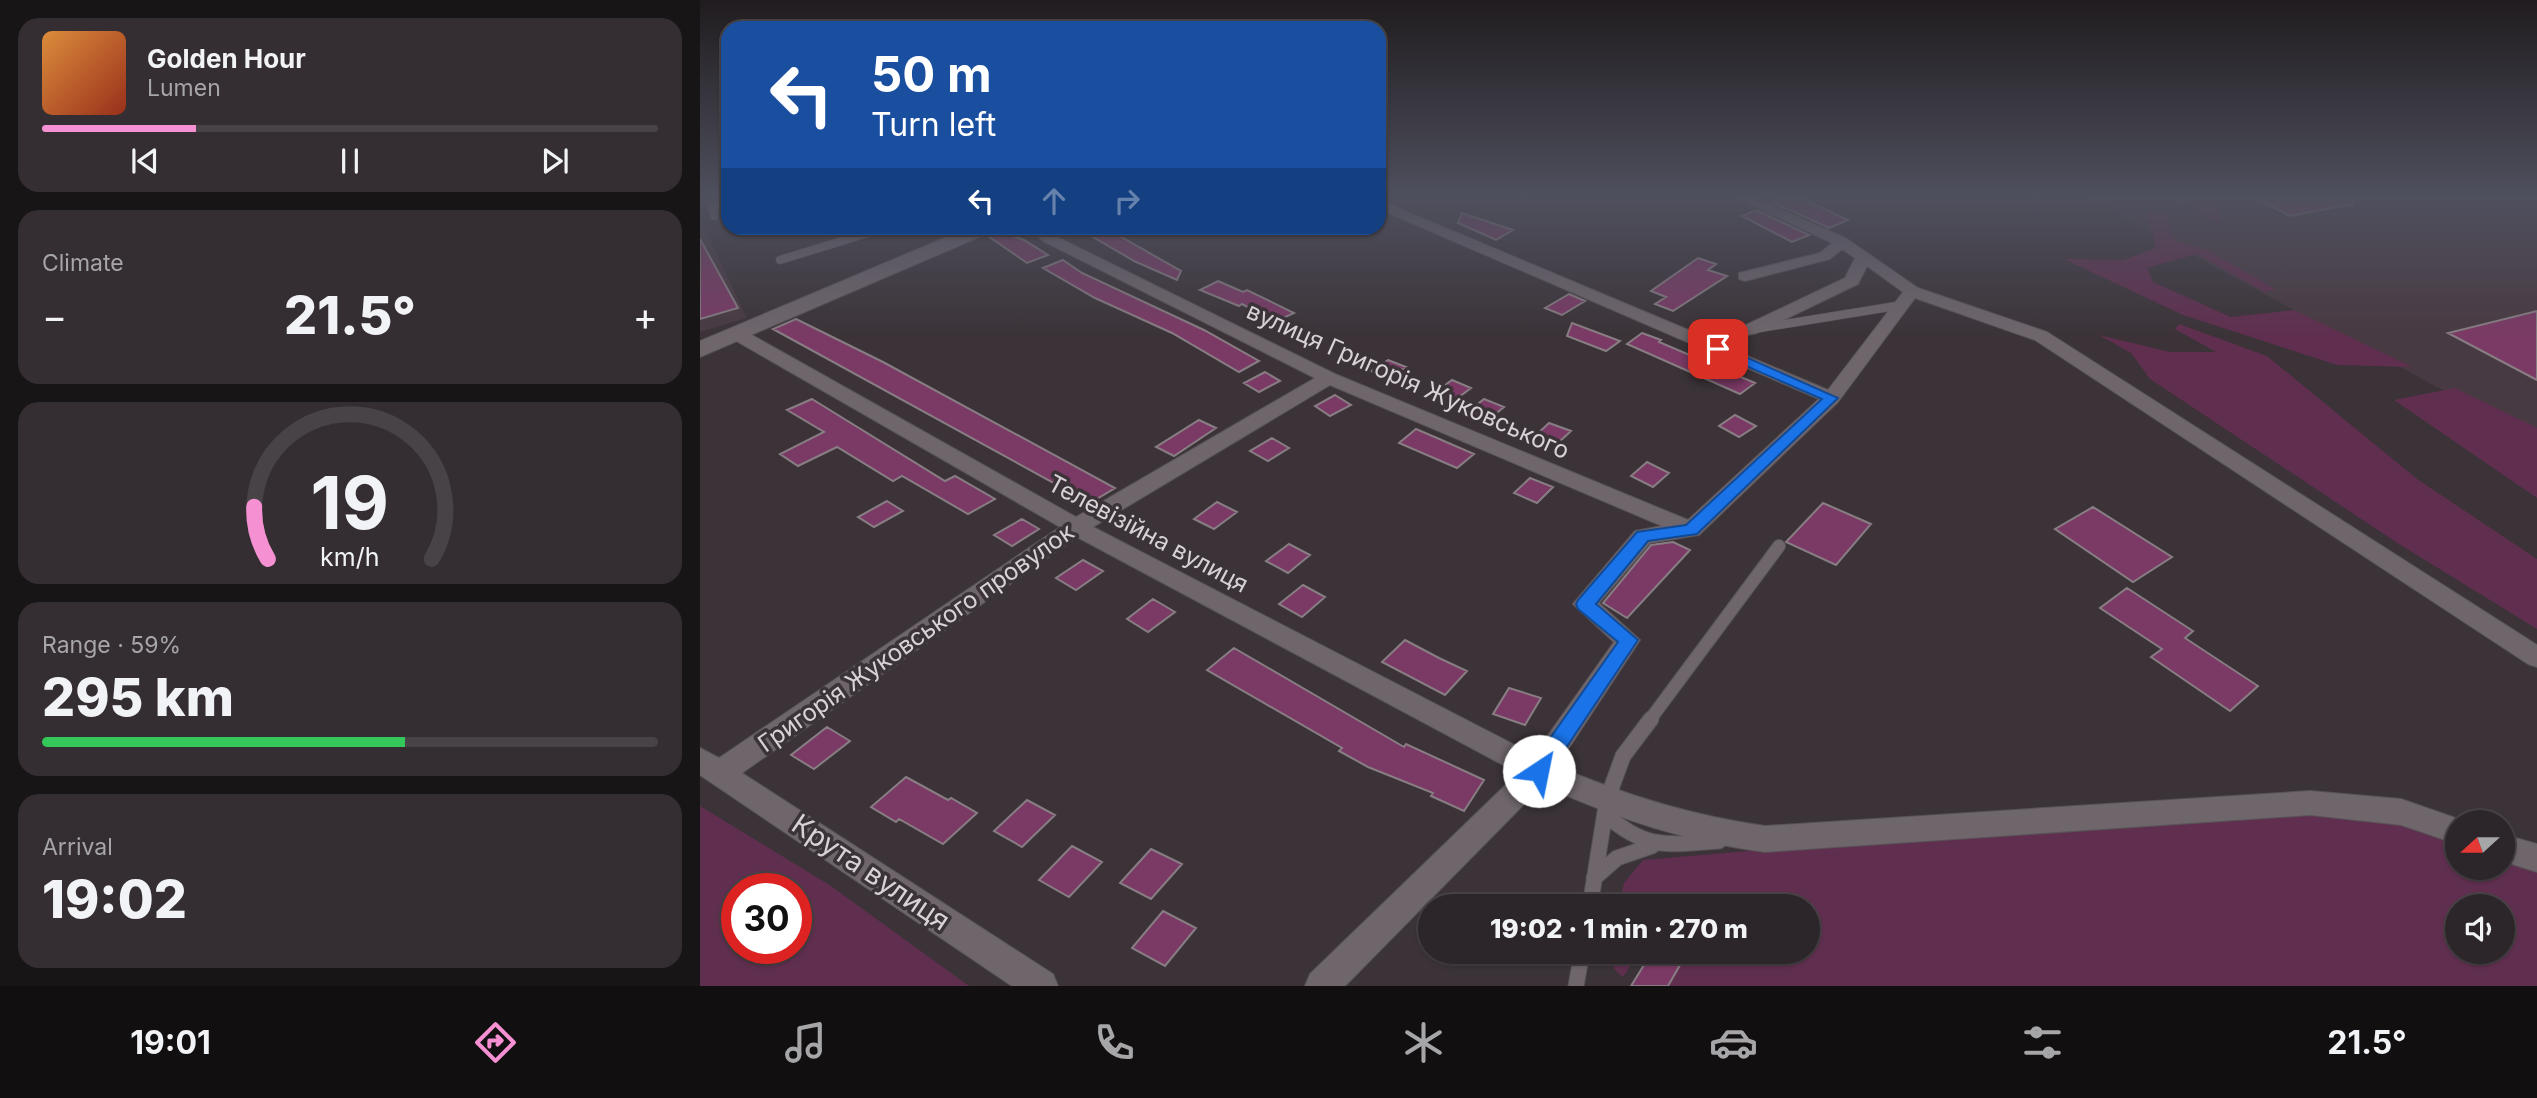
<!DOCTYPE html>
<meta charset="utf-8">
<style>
:root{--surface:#2c262a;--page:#342e32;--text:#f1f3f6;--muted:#a6a5a8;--line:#484347;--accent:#f591d2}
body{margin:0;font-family:Inter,sans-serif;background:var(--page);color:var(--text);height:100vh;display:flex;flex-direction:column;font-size:26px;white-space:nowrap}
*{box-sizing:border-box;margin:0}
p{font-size:23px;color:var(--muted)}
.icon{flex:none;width:38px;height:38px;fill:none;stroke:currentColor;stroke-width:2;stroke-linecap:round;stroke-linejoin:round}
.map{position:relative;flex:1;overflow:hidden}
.sheet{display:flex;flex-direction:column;gap:18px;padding:18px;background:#181517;width:700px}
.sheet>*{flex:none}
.top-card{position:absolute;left:21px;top:21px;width:665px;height:214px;border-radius:21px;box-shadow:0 2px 5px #0004,0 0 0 2px var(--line);background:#1a4fa0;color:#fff;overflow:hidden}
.needle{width:46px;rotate:249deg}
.controls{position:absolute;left:1745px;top:810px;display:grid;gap:14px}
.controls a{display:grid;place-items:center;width:70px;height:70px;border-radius:50%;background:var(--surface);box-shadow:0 2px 5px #0004,0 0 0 2px var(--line);font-size:35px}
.speed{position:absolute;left:21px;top:873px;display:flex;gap:14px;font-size:35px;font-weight:700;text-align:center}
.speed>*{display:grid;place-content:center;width:91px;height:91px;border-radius:50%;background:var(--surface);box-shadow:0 2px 5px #0004,0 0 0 2px var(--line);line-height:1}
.speed .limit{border:10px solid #d22;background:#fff;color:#111}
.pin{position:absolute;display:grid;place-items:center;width:60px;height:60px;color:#fff;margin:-30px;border-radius:14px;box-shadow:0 4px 10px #0006}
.me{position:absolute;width:77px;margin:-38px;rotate:34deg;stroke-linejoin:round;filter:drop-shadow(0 0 5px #0008)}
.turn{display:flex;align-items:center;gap:24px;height:147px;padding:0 35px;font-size:32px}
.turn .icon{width:91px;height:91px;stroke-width:2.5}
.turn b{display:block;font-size:49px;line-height:60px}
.lanes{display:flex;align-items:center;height:66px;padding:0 35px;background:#0003;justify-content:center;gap:35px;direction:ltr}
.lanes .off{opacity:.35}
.big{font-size:52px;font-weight:800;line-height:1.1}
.sheet .card{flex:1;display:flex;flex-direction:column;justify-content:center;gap:10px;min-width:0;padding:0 24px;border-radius:21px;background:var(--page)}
.sheet .dial{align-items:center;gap:0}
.dial svg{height:182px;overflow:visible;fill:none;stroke:var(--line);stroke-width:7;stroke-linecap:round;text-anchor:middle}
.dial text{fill:var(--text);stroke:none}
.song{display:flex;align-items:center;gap:21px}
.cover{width:84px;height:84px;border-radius:10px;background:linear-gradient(135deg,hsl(30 70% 55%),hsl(10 70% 35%))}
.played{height:7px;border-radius:4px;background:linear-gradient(90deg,var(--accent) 25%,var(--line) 25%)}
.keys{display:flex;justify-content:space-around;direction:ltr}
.heat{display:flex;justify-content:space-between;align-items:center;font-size:38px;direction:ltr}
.charge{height:10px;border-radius:5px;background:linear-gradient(90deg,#34c759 59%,var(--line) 0)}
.trip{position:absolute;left:718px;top:894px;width:402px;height:70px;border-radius:35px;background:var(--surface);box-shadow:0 2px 5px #0004,0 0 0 2px var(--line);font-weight:800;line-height:70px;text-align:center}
.dock{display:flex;height:112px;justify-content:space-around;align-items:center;background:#120f11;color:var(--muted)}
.dock .icon{width:49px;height:49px}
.dock .current{color:var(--accent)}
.dock b{font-size:32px;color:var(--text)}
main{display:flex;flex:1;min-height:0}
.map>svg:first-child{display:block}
.built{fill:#483a42}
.green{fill:#602f4f;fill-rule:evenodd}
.building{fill:#7b3a65;stroke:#877d83;stroke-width:2}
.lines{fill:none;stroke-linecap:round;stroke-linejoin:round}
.lane-far2-casing{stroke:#585256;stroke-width:9}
.lane-far1-casing{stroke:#585256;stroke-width:14}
.lane-casing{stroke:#585256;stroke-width:17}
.street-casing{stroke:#585256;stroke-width:2}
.secondary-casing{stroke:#585256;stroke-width:2}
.lane-far2{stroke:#6f666c;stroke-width:8}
.lane-far1{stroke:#6f666c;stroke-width:12}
.lane{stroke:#6f666c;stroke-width:15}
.street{fill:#6f666c;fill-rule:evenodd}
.secondary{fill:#6f666c;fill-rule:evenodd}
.route{fill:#1a73e8;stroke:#114b97;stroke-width:2}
.labels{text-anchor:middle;stroke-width:7;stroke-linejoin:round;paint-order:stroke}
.street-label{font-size:24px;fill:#d7d2d5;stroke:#3b3338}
.near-street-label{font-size:28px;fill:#d7d2d5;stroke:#3b3338}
</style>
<main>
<section class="sheet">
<div class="card">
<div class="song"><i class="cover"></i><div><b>Golden Hour</b><p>Lumen</p></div></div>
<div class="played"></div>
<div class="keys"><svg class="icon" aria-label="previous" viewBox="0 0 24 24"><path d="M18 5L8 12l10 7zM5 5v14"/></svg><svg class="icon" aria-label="pause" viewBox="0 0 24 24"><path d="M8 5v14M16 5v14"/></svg><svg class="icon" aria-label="next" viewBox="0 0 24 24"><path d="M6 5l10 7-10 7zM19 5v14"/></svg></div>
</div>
<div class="card"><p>Climate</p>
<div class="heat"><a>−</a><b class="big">21.5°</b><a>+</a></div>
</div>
<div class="card dial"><svg viewBox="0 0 100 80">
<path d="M14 69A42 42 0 1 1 86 69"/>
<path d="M14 69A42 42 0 0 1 8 46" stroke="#f591d2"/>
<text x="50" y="56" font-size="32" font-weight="700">19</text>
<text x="50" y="72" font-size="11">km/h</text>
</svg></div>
<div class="card"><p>Range · 59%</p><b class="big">295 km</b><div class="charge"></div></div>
<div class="card"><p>Arrival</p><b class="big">19:02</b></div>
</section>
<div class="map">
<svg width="1837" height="986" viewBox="0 0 1837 986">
<rect width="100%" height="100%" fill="#3b3338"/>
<path class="built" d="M1386 196H1837V441L1594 310Z
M0 219 47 318 0 332Z"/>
<path class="green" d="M1469 196H1520L1521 224Z
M1465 210 1474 240 1509 251 1575 289 1565 292 1497 254 1447 268 1453 282 1531 317 1594 310 1712 367 1637 365 1483 315 1364 259 1423 260 1456 248 1447 212Z
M1479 324 1567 356 1717 479 1837 559V629L1699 544 1450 379 1431 353 1399 335 1470 352H1516L1475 329Z
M1755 388 1837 428V498L1694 400Z
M1610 803 1757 831V868H1802L1803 847 1837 858V986H968L960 952H1108V906H919L924 883 943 860ZM1757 906H1802V952H1757Z
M0 806 131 886 269 986H0ZM37 889H96V948H37Z
M910 952H939L923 977 914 969Z"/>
<path class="building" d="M1087 196H1097L1148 220 1129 228 1072 202Z
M1551 196H1652L1653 204 1590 216Z
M1056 210 1109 235 1092 242 1042 216Z
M762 213 813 230 796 240 758 223Z
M296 230 324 240 348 255 327 263 288 236Z
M411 231 481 271 477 280 434 261 393 237Z
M0 239 38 308 0 319Z
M998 258 1016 264 1008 270 1027 276 973 311 955 304 966 297 951 291Z
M363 260 382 273 504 330 559 361 539 372 472 333 395 298 343 268Z
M518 281 543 292 547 290 594 313 575 322 542 304 539 306 500 290Z
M869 294 885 301 862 315 845 308Z
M1837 311V380L1748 333Z
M96 319 183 362 415 488 390 503 73 329Z
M872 323 920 341 906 351 867 336Z
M942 333 961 340 959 342 1055 383 1040 394 927 344Z
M688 360 706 367 689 378 671 371Z
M565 372 580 381 559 392 544 383Z
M752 380 771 388 755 400 736 392Z
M635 395 651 405 630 416 615 406Z
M112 399 245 481 255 476 295 499 268 514 202 476 193 481 137 447 98 466 80 454 124 432 87 410Z
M784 399 804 407 788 420 768 412Z
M1035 415 1056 426 1039 437 1019 426Z
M499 420 516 428 474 456 456 447Z
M849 423 871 431 857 444 835 436Z
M716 429 737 438 774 454 757 468 699 443Z
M572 438 589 448 568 461 550 451Z
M947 462 969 473 953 487 931 476Z
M830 478 853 487 837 503 814 493Z
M187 501 203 511 174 527 158 517Z
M517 502 537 512 514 529 494 519Z
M1123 503 1171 524 1136 565 1086 542Z
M1393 507 1472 557 1433 582 1355 529Z
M322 519 339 529 312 546 294 535Z
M973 542 990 550 927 618 903 603 951 545Z
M589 544 610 555 588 573 566 561Z
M383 560 403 571 376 590 356 578Z
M603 585 625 597 602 617 579 604Z
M1427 588 1493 631 1485 638 1558 686 1530 711 1451 657 1462 649 1400 608Z
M453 599 475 612 448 632 427 619Z
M705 640 739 658 767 671 745 695 682 662Z
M534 648 704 747 706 744 784 780 764 811 731 796 733 793 668 767 639 751 642 748 507 670Z
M809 688 841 698 825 725 793 714Z
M127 727 150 741 114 769 91 755Z
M206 777 248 800 251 798 277 813 243 844 199 819 196 822 171 807Z
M327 800 355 815 322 847 294 831Z
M372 846 402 862 369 897 339 880Z
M451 849 482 864 451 899 420 883Z
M463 911 496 928 465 966 432 948Z
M952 952H960L980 965 968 986H931Z"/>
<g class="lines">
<defs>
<path id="lane-far2" d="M14 216 12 206 28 202
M80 260 184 228
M1060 328 1202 305"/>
<path id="lane-far1" d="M949 721 1079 546"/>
<path id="lane" d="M905 814C945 850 968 845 1019 841
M894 878 917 858 952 846
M890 906 907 800 923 756 951 719
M876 986 882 952"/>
<path id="street" d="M1033 196H1052L1147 239 1218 288 1347 332 1837 645V667L1828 664 1335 340 1215 298 1138 402 999 535 950 543 899 603 940 640 857 766C924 795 993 816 1065 826L1610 791 1701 799 1767 822H1757V844L1701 825 1610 815 1065 852C988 842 914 818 843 785L645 986H605L610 974 818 773 377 537 42 773 353 974 358 986H312L0 775V748L19 758 360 527 31 338 28 334 31 330H43L376 517 615 378 343 241 329 228H344L353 235 635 374 988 520 1119 399 679 209V200L998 334 1046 325 1145 278 1155 258 1142 249 1130 259 1045 281 1039 279V273L1120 253 1132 243ZM1167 266 1203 292 1128 390 1014 342 1057 333 1158 284ZM630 385 962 526 935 531 873 604 914 642 834 755 393 527Z
M1802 834 1837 844V872L1802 861Z"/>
<path id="secondary" d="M268 228H294L291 232 0 357V341Z"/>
</defs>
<use href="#lane-far2" class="lane-far2-casing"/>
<use href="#lane-far1" class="lane-far1-casing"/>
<use href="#lane" class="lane-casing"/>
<use href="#street" class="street-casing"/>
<use href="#secondary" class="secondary-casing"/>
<use href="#lane-far2" class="lane-far2"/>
<use href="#lane-far1" class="lane-far1"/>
<use href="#lane" class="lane"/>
<use href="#street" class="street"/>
<use href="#secondary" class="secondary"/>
</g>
<linearGradient id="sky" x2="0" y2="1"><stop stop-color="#201c1f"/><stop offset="0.59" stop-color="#4f505e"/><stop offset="1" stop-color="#4f505e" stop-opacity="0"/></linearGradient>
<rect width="1837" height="334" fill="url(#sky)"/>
<path class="route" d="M1014 347H1023L1138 398 997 534 948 541 896 604 938 640 846 778 839 780 831 778 828 771 831 765 918 642 878 609 876 604 878 600 937 532 986 525 1122 399 1014 352Z"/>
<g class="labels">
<g class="street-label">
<text transform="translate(708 381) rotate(24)" y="8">вулиця Григорія Жуковського</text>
<text transform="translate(448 534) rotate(28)" y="8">Телевізійна вулиця</text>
<text transform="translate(216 638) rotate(-35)" y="8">Григорія Жуковського провулок</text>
</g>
<g class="near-street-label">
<text transform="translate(171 872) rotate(34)" y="10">Крута вулиця</text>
</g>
</g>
</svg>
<div class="controls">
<a><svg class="needle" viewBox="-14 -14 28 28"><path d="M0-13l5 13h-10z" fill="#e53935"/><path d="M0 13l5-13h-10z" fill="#a6a5a8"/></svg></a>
<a><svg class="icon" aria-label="sound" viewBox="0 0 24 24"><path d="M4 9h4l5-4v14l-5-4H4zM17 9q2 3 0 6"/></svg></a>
</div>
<div class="speed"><div class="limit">30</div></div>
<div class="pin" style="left:1018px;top:349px;background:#d93025"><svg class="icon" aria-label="arrive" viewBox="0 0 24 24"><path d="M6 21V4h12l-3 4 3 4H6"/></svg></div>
<svg class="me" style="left:839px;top:771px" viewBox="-20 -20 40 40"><circle r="19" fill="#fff"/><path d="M0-13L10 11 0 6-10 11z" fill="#1a73e8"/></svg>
<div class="trip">19:02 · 1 min · 270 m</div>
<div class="top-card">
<div class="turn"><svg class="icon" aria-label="left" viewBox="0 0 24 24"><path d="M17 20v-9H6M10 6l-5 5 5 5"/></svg><div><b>50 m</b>Turn left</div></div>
<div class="lanes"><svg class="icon" aria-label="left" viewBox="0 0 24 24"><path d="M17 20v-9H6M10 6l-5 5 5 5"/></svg><svg class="icon off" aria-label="ahead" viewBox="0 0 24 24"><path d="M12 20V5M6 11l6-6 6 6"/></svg><svg class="icon off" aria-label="right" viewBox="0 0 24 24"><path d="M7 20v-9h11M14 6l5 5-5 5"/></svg></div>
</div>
</div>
</main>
<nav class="dock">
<b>19:01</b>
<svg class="icon current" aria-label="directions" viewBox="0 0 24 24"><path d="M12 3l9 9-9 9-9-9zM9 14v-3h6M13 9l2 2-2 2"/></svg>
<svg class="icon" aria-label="music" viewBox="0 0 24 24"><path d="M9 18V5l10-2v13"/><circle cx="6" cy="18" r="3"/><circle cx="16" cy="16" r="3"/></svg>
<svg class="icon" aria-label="phone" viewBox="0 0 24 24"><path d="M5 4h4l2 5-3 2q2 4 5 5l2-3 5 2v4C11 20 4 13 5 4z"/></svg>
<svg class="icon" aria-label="climate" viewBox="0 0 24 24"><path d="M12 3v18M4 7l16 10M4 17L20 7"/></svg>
<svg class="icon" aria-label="car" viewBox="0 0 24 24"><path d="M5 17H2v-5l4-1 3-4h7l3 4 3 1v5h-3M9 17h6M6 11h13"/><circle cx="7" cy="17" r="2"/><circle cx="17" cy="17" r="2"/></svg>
<svg class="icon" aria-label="filters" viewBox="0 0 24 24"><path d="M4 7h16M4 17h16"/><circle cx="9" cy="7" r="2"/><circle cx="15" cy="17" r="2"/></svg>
<b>21.5°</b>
</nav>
